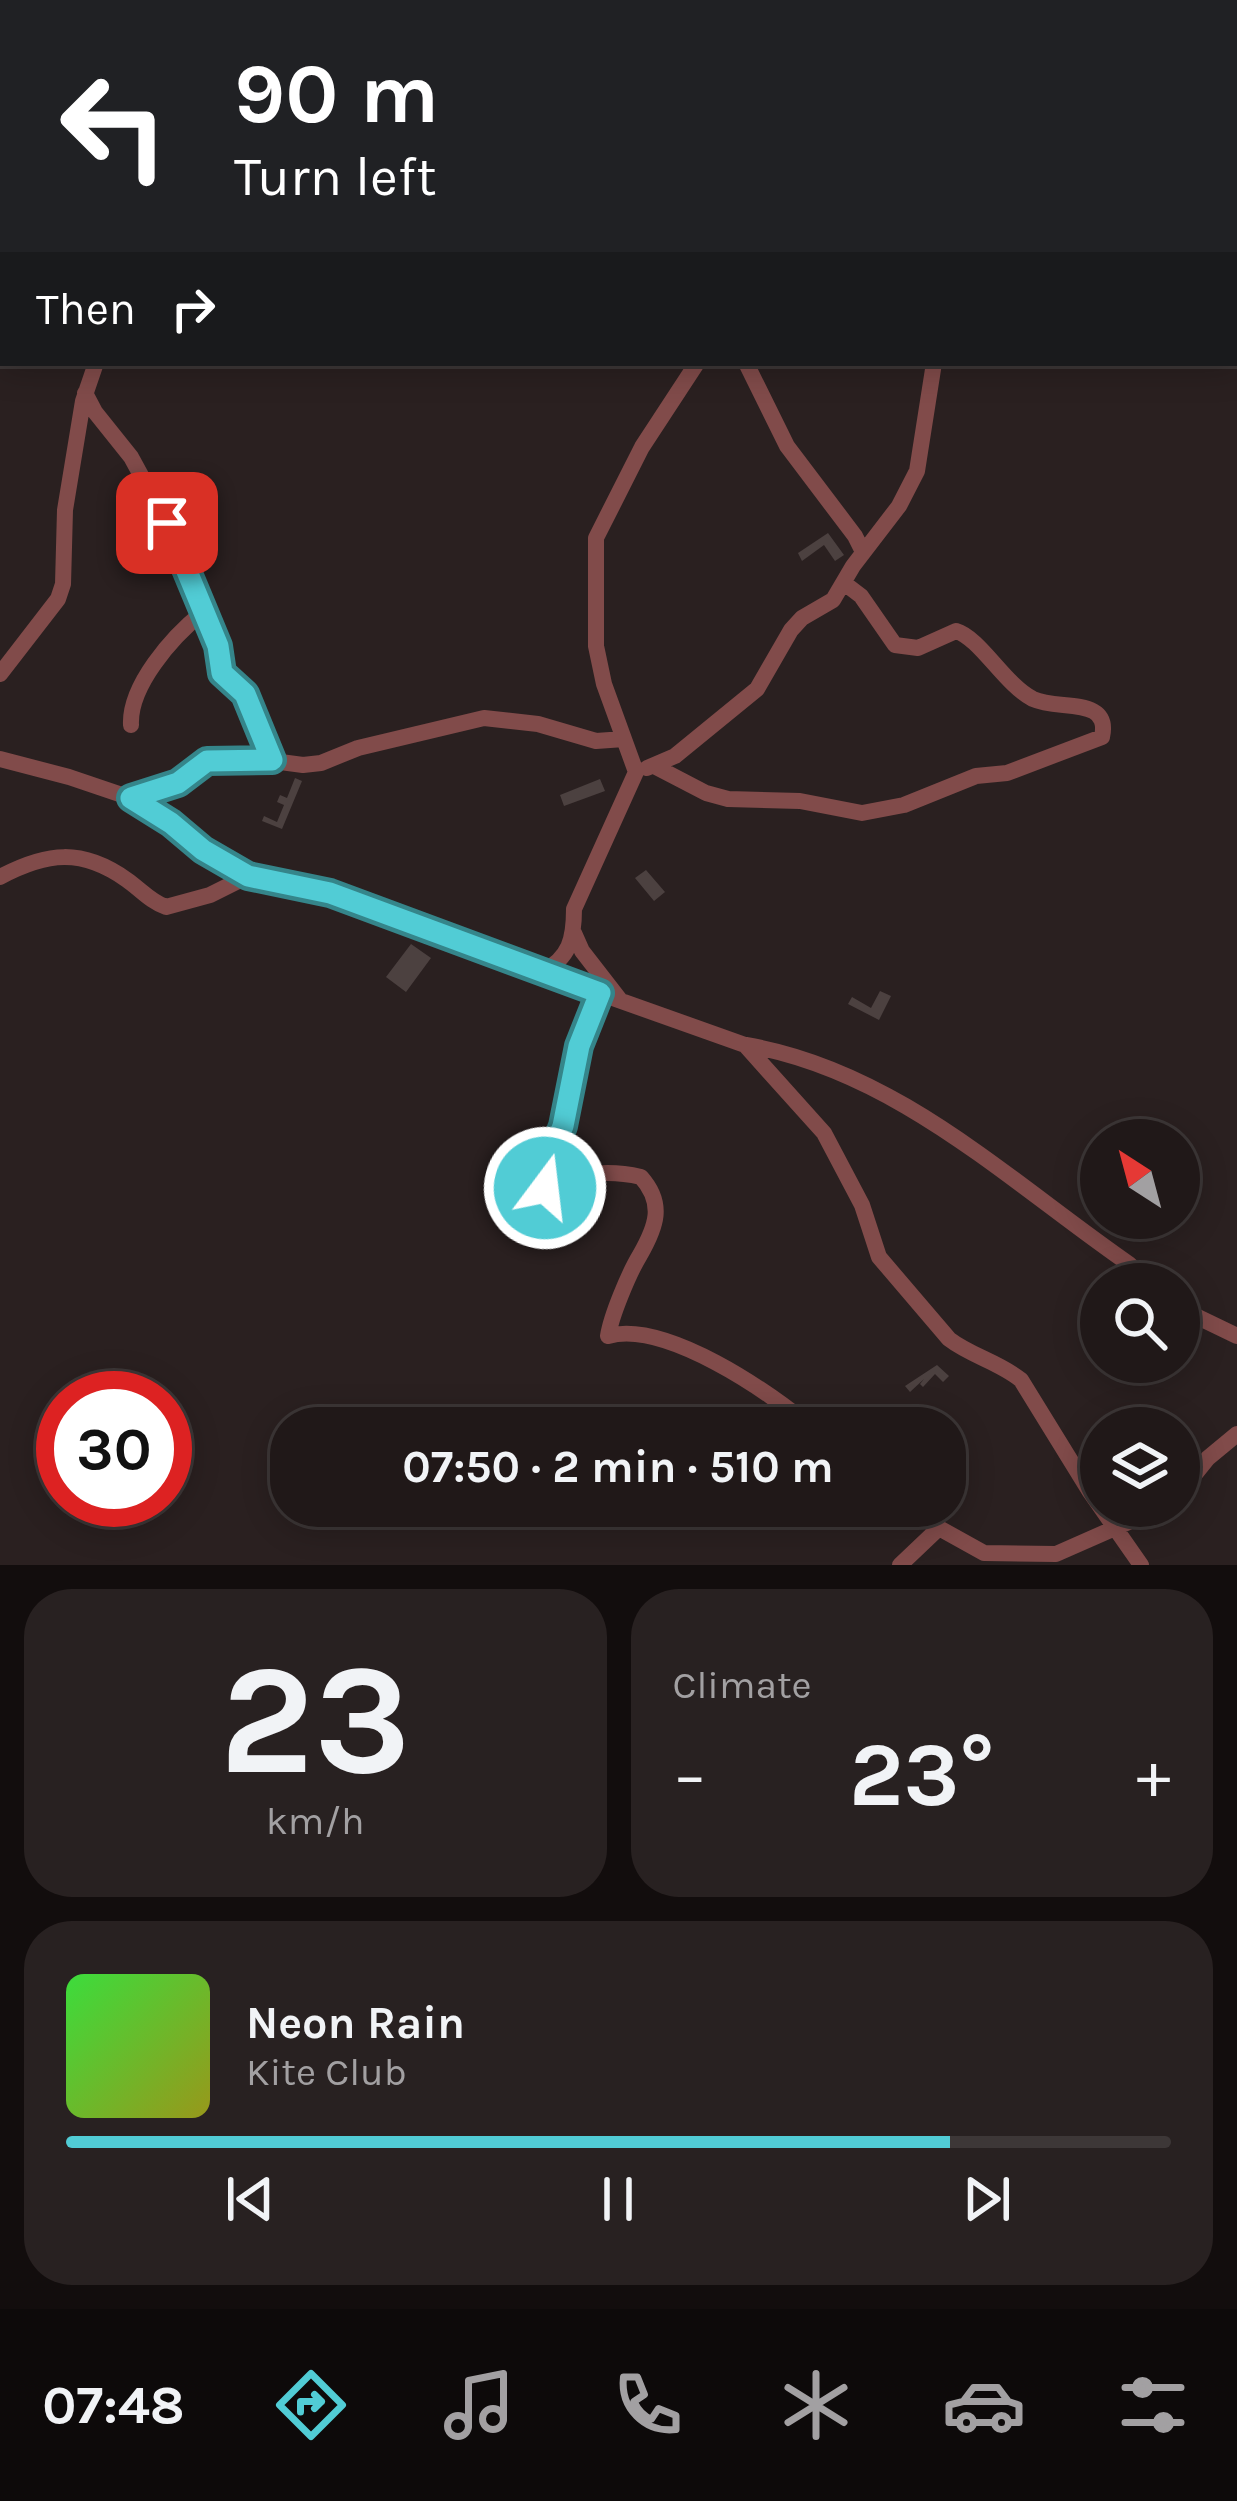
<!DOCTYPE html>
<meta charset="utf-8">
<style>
:root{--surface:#201818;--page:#282121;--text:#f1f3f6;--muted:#a2a0a2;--line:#3d3737;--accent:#51ccd5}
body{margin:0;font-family:Karla,sans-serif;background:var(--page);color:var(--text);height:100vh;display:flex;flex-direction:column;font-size:45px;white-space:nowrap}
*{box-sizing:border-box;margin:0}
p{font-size:39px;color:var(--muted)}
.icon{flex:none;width:66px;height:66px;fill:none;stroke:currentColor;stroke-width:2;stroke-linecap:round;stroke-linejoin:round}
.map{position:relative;height:1565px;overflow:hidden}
.panel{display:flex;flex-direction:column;gap:24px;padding:24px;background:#120d0d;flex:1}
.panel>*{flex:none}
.hud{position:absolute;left:0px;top:0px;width:1239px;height:366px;box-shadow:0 6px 30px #0003,0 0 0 3px var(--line);background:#202124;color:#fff;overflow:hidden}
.needle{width:78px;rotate:324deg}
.buttons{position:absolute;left:1080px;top:1119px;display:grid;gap:24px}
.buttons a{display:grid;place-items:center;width:120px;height:120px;border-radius:50%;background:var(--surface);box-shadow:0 6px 30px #0003,0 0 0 3px var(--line);font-size:60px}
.speed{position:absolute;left:36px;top:1371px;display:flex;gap:24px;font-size:60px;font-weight:700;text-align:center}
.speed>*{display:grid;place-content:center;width:156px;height:156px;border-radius:50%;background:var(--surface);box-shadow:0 6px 30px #0003,0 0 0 3px var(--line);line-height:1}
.speed .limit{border:18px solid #d22;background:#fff;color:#111}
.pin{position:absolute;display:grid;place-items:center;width:102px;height:102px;color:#fff;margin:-51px;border-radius:24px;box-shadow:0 6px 18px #0006}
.me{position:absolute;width:132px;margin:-66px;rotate:15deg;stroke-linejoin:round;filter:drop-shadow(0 0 9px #0008)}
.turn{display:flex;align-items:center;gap:42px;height:252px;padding:0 36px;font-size:54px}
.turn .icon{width:156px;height:156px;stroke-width:2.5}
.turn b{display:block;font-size:84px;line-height:102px}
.then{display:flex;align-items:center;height:114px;padding:0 36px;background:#0003;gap:24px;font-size:45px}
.big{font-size:90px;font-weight:700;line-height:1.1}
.panel .tile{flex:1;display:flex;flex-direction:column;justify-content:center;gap:18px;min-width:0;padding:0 42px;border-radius:48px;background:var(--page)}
.panel .dial{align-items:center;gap:0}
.dial b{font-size:156px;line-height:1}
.song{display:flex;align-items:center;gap:36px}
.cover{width:144px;height:144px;border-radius:18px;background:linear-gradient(135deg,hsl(120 70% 55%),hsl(60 70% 35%))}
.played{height:12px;border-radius:6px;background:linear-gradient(90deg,var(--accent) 80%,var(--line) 80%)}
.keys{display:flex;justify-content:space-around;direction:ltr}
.heat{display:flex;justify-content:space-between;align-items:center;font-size:66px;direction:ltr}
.panel .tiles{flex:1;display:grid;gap:24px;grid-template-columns:1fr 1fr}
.tile:last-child{grid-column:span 2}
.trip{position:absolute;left:270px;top:1407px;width:696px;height:120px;border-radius:48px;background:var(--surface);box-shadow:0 6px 30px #0003,0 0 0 3px var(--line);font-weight:700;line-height:120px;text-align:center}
.dock{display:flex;height:192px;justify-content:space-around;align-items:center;background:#0d0a0a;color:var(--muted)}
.dock .icon{width:84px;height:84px}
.dock .selected{color:var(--accent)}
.dock b{font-size:54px;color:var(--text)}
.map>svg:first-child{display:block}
.building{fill:#4c4140}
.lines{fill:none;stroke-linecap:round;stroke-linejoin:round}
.minor{stroke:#814b4a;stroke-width:16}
.route-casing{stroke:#35858a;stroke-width:30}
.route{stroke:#51ccd5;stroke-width:21}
</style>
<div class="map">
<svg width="1237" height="1565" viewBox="0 0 1237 1565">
<rect width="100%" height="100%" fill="#2a2020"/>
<path class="building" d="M828 533 844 555 835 561 824 545 802 561 798 553Z
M295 778 302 781 282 829 262 821 264 816 277 822 284 805 277 802 280 795 287 798Z
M600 779 605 791 564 806 560 795Z
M646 870 665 892 654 901 635 878Z
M411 944 431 958 406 992 386 977Z
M880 991 891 996 879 1020 848 1004 852 997 871 1008Z
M937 1365 949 1376 943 1382 935 1374 923 1387 920 1384 924 1379 910 1392 905 1386Z"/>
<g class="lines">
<path class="minor" d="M879 0 883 3
M1236 126H1237
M0 297 3 296
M1236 313 1237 315
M0 343 3 338
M746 363 787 446 855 536 863 552
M85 393 95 412 131 457 167 523 217 646 222 672 245 694 272 760
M0 674 58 599 63 584 65 510 83 401 96 363
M131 725C129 686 172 637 202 613
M0 759 69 777 131 798 171 823 203 850 248 876 330 893 392 914 475 949 745 1045 824 1133 862 1205 879 1257 949 1339C971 1356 999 1362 1021 1380L1090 1492 1141 1565
M654 766 706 793 728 799 800 801 862 813 904 805 976 776 1007 773 1102 737C1111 696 1059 711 1033 699 1005 685 980 638 956 631L918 648 895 645 861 596 844 583
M647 768 675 756 757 689 791 630 802 618 833 600 853 566 899 506 917 471 934 363
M131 798 178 783 207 762 258 759 303 765 321 763 358 748 484 718 538 724 596 741 624 739
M0 877C47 852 82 848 127 880 140 889 151 902 166 907L210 895 248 876
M574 933 582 951 620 1000
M542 972C570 958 574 938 574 909L636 772 604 684 596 646V538L642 447 697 363
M600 993 579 1045 563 1126 546 1170 545 1188H555C577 1170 615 1171 641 1177 665 1204 656 1227 640 1255 629 1273 611 1316 608 1336 665 1320 770 1392 812 1428
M746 1045C895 1070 1009 1181 1129 1264L1150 1284
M1179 1308 1237 1336
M1179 1494 1208 1458 1237 1434
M901 1506 939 1528
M900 1565 939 1528 984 1553 1056 1554 1165 1506"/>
</g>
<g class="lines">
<defs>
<path id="route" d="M167 523 218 646 222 673 245 694 272 760 207 761 178 783 131 798 171 823 203 850 248 876 330 893 600 993 579 1046 563 1126 546 1170 545 1188"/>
</defs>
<use href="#route" class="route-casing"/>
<use href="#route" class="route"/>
</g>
</svg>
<div class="buttons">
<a><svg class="needle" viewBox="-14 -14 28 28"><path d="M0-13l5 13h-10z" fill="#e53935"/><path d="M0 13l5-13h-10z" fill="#a2a0a2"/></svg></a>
<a><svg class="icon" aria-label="search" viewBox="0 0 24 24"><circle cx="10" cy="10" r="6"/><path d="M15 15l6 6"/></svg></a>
<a><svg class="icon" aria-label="layers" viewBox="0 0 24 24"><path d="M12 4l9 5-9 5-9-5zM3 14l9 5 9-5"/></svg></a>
</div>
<div class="speed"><div class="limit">30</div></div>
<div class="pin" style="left:167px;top:523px;background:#d93025"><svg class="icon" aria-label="arrive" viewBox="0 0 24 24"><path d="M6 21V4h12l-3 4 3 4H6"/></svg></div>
<svg class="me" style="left:545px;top:1188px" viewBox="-20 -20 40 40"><circle r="17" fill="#51ccd5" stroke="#fff" stroke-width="3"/><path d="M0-11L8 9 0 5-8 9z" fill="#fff"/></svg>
<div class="trip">07:50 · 2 min · 510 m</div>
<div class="hud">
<div class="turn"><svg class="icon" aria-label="left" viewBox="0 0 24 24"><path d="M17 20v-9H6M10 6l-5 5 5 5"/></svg><div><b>90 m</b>Turn left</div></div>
<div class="then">Then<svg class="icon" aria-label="right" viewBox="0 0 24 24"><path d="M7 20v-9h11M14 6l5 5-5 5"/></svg></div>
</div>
</div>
<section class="panel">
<div class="tiles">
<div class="tile dial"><b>23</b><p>km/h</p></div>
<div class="tile"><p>Climate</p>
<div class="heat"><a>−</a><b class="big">23°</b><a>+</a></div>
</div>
<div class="tile">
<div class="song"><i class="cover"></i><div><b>Neon Rain</b><p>Kite Club</p></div></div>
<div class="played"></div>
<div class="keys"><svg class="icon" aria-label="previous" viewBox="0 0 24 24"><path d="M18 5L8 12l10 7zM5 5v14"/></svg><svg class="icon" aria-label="pause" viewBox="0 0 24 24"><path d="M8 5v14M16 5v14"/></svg><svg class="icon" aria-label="next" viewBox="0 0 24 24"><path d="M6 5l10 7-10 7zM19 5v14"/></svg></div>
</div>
</div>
</section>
<nav class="dock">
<b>07:48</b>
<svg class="icon selected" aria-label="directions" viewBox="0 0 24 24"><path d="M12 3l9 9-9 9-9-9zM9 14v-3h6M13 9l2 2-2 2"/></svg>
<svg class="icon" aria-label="music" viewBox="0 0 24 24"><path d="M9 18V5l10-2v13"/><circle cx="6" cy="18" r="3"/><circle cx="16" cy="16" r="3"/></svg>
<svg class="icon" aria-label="phone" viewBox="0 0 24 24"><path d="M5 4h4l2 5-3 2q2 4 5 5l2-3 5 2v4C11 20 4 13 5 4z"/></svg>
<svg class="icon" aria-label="climate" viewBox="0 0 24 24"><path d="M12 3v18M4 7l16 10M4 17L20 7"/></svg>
<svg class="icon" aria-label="car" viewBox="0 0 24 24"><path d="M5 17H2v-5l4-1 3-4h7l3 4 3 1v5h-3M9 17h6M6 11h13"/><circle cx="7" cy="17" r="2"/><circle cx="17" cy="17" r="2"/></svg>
<svg class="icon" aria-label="filters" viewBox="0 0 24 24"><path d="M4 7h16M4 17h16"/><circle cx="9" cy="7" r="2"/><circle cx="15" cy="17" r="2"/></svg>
</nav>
